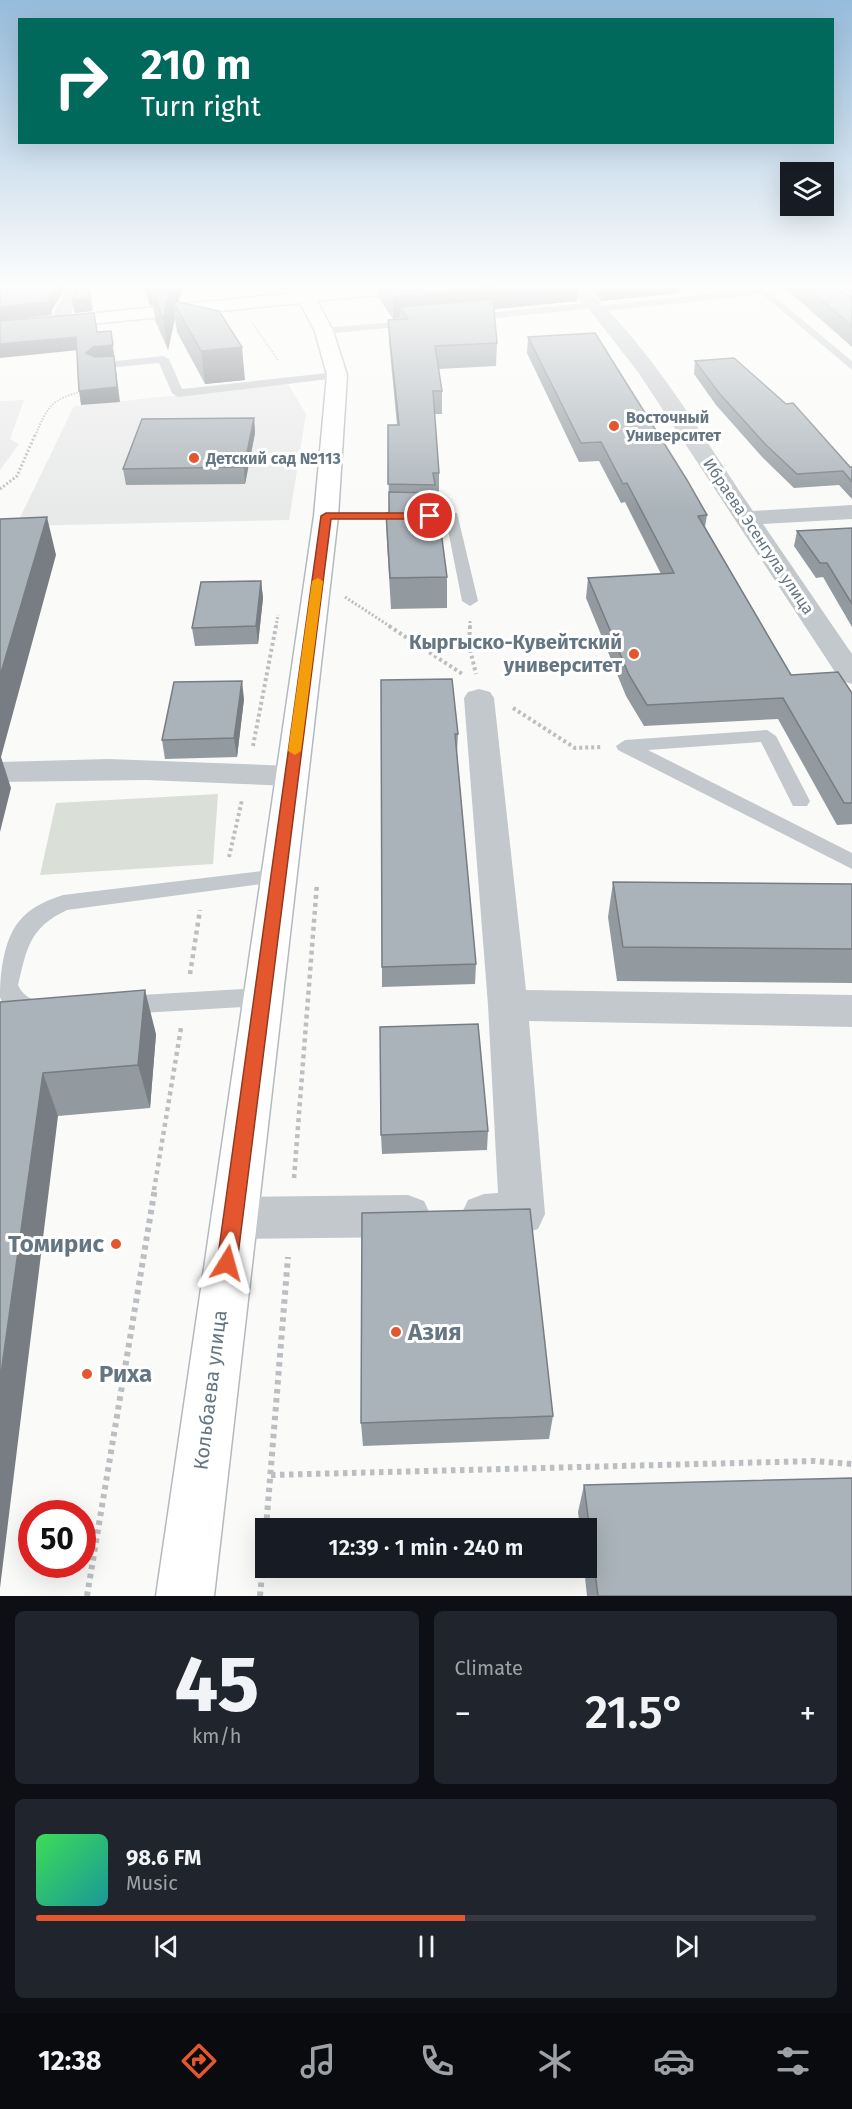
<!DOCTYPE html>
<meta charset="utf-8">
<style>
:root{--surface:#171b24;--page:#20242c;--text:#f1f3f6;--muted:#9ea1a6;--line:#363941;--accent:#e4572e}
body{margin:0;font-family:"Fira Sans",sans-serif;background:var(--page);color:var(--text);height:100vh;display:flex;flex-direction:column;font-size:22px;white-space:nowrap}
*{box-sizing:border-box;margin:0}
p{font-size:20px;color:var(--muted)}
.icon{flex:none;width:33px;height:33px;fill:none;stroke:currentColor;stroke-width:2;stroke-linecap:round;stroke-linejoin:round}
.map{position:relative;height:1596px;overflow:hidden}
.sheet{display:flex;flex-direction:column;gap:15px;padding:15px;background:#0d0f14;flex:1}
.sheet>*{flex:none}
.hud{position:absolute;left:18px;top:18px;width:816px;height:126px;border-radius:0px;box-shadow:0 6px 24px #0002;background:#00695c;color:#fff;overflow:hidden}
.tools{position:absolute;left:780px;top:162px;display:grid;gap:12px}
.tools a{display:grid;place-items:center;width:54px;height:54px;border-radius:0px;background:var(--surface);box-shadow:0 6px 24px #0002;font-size:30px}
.speed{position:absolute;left:18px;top:1500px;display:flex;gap:12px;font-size:30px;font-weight:700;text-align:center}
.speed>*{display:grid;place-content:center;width:78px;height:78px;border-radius:50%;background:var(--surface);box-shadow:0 6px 24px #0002;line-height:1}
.speed .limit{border:9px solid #d22;background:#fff;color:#111}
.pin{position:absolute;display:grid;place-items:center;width:51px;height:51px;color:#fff;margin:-26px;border:3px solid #fff;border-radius:50%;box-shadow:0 2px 6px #0007}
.me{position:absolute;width:66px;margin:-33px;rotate:8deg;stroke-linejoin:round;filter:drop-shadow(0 0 4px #0008)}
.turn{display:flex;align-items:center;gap:21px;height:126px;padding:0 24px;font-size:27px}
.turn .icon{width:78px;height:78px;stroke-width:2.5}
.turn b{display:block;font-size:42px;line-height:51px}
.big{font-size:45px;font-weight:600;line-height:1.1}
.sheet .widget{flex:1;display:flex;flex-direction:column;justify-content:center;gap:9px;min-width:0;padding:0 21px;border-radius:9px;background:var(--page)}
.sheet .dial{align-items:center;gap:0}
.dial b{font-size:78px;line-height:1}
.song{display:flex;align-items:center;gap:18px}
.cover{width:72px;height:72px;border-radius:9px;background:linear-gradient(135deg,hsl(130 70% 55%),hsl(180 70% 35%))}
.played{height:6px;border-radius:3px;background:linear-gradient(90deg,var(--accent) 55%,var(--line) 55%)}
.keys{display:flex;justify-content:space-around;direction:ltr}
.heat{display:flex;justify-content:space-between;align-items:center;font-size:33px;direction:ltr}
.sheet .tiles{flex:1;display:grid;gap:15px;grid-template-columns:1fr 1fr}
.widget:last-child{grid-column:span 2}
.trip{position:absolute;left:255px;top:1518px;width:342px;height:60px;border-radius:0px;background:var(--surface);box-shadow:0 6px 24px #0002;font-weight:600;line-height:60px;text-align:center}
.tab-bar{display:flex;height:96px;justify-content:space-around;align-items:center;background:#090b0e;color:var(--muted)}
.tab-bar .icon{width:42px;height:42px}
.tab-bar .active{color:var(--accent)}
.tab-bar b{font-size:27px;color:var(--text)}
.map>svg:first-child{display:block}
.built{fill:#e8e9e9}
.green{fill:#dadfd7}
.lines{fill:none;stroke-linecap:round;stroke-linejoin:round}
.secondary-casing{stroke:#b3babf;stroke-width:3}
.path-far4{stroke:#bbbfc2;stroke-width:2;stroke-dasharray:1.5 1.5;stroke-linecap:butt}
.path-far3{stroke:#bbbfc2;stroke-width:3;stroke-dasharray:2 2;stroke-linecap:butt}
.path-far2{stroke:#bbbfc2;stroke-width:4;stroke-dasharray:3 3;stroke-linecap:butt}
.path-far1{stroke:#bbbfc2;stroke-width:4.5;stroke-dasharray:4 4;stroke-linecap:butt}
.path{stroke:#bbbfc2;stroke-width:6;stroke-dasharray:4.5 4.5;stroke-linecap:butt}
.lane{fill:#c3c8cc;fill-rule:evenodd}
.street{fill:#c3c8cc;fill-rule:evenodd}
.secondary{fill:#fff;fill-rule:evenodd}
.wall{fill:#929a9f}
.shaded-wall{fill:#777d82}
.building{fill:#aab3b9;stroke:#777d82;stroke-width:1.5}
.route{fill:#e4572e;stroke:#94391e;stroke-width:1.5}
.slow{fill:#f59e0b}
.poi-dot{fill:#e4572e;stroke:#fff;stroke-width:2}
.labels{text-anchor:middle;stroke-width:6;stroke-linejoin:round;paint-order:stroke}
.far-poi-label{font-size:16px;font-weight:bold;fill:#657683;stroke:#fff;text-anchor:start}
.far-street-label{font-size:16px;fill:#657683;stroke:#fff}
.poi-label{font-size:20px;font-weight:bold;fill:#657683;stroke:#fff;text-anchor:end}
.street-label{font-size:20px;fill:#657683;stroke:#fff}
.near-poi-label{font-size:24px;font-weight:bold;fill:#657683;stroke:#fff;text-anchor:start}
</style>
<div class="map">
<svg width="852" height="1596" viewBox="0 0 852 1596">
<rect width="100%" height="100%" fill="#fafaf8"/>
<path class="built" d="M288 384 306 414 289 520 16 526 74 406Z
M24 400 10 439 19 444 0 470V401Z"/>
<path class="green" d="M218 794 213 864 40 875 56 803Z"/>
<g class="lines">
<defs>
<path id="secondary" d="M288 287H306L310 291 352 287H412L404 292 317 301 333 331 347 375 338 516 214 1596H156L314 516 327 375 315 331 300 303 0 333V323L293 293Z"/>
</defs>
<use href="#secondary" class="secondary-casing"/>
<path class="path-far4" d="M253 324 278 360
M35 436C48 406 51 399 84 391"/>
<path class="path-far3" d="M0 489 17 476 35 435
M345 597 391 627
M276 627 278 615
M470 627V619"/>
<path class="path-far2" d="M389 626 464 675
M470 626 469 645 476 674
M513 708 575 748 601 747
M253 746 276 626
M229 857 242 800"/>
<path class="path-far1" d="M190 974 200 910
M294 1178 317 883
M154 1190 181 1028"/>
<path class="path" d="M271 1475 814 1461 852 1464
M266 1528 288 1257
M87 1596 155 1188
M260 1596 266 1532"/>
<path class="lane" d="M764 288 852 361V370L762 294 598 312 594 308 468 321 463 318 468 315 594 302 598 306Z
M415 320 420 323 419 325 324 334 319 331 324 328Z
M163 356 169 359 182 389 337 372 343 375 337 378 178 397 172 393 159 363 97 369 91 366 97 363Z
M326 512 457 513 478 601 470 606 462 601 446 520 321 519 319 516Z
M767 730 776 736 810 801 807 806H793L761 742 648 750 852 853V869L618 750 616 746 625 740Z
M278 869 285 871 288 876 285 881 67 910C29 928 27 948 18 985 24 998 34 1000 46 1004L50 1011 46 1018C34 1022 26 1022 16 1014 10 1009 2 1005 0 997 0 972 4 936 22 918 33 906 48 900 63 895Z
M262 988 270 991 274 997 270 1003 262 1006 124 1014 116 1012 112 1005 116 998 124 996Z"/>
<path class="street" d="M68 287H84L72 311 74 322 65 327 56 322 54 311Z
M566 287H584C653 349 701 435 753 511L852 505V519L763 524 852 654V684L842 681 837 675 638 372 592 313Z
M479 689 490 692 494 698 526 990 852 995V1027L529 1021 545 1214 538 1229C515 1238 491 1239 468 1230L461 1215 468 1200 484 1194 498 1193 488 1005 464 698 468 692Z
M109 759 292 766 303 769 308 776 303 783 292 786 146 780 0 782V762Z
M408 1195 424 1201 431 1216 424 1231 408 1237 233 1239 217 1233 210 1218 217 1203 233 1197Z"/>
<use href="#secondary" class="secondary"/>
</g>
<path class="wall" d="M142 287H183L178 302 245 380 205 384 177 332 173 303 175 318 168 350 155 320 153 305H150Z
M378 287H578L577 301 494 309 497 343 496 366 439 369 442 391V414H434L439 473V499H437L447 577V608L391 609 387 543 386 513H389L388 425H397L389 342 388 320H400V318L393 319 378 297Z
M588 287H680L679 293 601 301Z
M784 287H839L848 296H852V347Z
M843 287H852V296Z
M528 337 707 515 705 527 791 675 852 693V824L837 825 778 719 644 726 626 696 586 598 588 578 661 574 625 502 621 503 599 461 579 462 527 353Z
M695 361 850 467H852V499L839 485 794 488 763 458 716 405 694 374Z
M254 418 255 433 245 484 126 485 123 469Z
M852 528V627L823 577 816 578 794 546 797 531Z
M261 581 263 598 258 644 195 646 192 628Z
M381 680 458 734 457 753 476 964 475 984 382 987Z
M244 699 237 757 165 759 162 740Z
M613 882 852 884V983L617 981 608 917Z
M0 1002 156 1034 150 1108 58 1116Z
M488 1131 487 1150 382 1154 381 1135Z
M553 1416 549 1439 363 1446 361 1423Z
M584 1485 852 1596H587L584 1568H586V1528H580L578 1512Z"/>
<path class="shaded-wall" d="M56 287H66L52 310V315L0 321V307Z
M147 287H183L178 303 173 301 175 318 168 350 163 319 151 290 153 305H150Z
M495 287H578L577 301 407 318 400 307V318L393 319V297Z
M602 287H680L679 293 601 301Z
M91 298 93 311 75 313 72 300Z
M111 331 120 402 81 405 79 391 96 361 86 353Z
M76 337 79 350 0 358V344Z
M242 347 245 380 205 384 201 351Z
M254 418 255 433 245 484 244 467Z
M47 517 56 555 1 757 11 788 0 832V676Z
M261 581 263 598 258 644 256 626Z
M242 681 244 699 237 757 234 738Z
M145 990 156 1034 150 1108 138 1065Z
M43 1073 58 1116 0 1588V1381Z"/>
<path class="building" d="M0 287H56L49 297 50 302 0 307Z
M78 287H89L91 298 72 300Z
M386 287H495L393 297Z
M806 287H839L848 296H852V326Z
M171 288 163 319 151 290Z
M493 299 497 343 435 346 442 391H433L439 473H433L435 485 388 484V425H399L388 320 408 319 400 307Z
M173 301 219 311 242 347 201 351Z
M94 313 97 332 111 331 113 345 93 347 86 353 95 357 114 356 117 387 79 391 76 337 0 344V321Z
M595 333 687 480 707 515 698 516 791 675 838 672 852 693V803H844L783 698 647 705 629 675 588 578 674 573 627 483 623 484 601 442 581 443 528 337Z
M734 358 786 404 793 403 850 467H852V482L843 471 797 474 766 445 719 393 695 361Z
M254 418 244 467 123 469 142 419Z
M389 492 436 493 447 577 390 578 386 513H389Z
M47 517 0 676V519Z
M852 528V604L827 563H820L797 531Z
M261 581 256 626 192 628 201 582Z
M452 679 458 734H455L476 964 382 967 381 680Z
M242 681 234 738 162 740 174 682Z
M613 882 852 884V949L623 947Z
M145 990 138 1065 43 1073 0 1381V1002Z
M478 1024 488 1131 381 1135 380 1027Z
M530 1209 553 1416 361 1423 362 1213Z
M852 1478V1596H598L584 1485Z"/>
<linearGradient id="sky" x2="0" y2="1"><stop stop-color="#96bcdc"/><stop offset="0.56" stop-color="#fdfdfc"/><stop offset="1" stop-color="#fdfdfc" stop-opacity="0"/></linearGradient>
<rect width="852" height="511" fill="url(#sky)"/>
<path class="route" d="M326 513H430L435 516 430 519H331L237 1263 234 1269 227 1272 220 1269 217 1263 321 516Z"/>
<path class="slow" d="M318 578 323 581 301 751 295 755 288 751 312 581Z"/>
<g class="poi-dot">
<circle cx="614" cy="426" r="6"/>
<circle cx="194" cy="458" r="6"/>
<circle cx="634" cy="654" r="6"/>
<circle cx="116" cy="1244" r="6"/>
<circle cx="396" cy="1332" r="6"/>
<circle cx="87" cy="1374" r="6"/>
</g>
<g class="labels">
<g class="far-poi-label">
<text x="626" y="423">Восточный<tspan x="626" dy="18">Университет</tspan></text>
<text x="206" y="464">Детский сад №113</text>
</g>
<g class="far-street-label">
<text transform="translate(759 536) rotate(56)" y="6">Ибраева Эсенгула улица</text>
</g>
<g class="poi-label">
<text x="622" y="649">Кыргыско-Кувейтский<tspan x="622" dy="23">университет</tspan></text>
</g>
<g class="street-label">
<text transform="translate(210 1390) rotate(-83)" y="7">Кольбаева улица</text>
</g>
<g class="near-poi-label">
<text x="104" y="1252" text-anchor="end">Томирис</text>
<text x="408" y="1340">Азия</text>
<text x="99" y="1382">Риха</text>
</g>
</g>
</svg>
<div class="tools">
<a><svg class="icon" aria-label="layers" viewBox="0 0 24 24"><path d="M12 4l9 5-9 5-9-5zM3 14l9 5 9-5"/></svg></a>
</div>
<div class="speed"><div class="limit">50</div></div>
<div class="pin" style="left:430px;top:516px;background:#d93025"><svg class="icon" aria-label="arrive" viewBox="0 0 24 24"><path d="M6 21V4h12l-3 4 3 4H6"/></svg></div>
<svg class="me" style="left:227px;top:1263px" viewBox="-20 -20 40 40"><path d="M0-17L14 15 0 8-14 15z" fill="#e4572e" stroke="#fff" stroke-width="4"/></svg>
<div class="trip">12:39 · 1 min · 240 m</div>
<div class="hud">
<div class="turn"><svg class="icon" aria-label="right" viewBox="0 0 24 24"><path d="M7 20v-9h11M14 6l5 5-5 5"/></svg><div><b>210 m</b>Turn right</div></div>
</div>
</div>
<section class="sheet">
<div class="tiles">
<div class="widget dial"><b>45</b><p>km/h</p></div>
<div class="widget"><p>Climate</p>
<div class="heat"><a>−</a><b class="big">21.5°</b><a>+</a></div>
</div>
<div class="widget">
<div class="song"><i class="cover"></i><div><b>98.6 FM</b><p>Music</p></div></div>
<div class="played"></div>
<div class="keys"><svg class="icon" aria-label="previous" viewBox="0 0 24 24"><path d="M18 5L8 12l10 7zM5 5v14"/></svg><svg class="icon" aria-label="pause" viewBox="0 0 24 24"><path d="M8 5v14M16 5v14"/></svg><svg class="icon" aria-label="next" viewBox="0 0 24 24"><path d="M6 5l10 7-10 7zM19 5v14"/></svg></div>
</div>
</div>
</section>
<nav class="tab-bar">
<b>12:38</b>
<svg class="icon active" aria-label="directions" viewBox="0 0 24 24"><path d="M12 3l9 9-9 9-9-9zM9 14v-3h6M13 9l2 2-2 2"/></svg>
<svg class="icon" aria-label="music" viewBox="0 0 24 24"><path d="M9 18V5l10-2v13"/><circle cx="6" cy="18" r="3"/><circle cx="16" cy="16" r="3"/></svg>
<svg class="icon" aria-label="phone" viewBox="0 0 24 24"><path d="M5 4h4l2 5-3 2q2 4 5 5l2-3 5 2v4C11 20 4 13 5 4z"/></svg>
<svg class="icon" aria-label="climate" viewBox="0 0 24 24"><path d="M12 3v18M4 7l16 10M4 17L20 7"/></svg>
<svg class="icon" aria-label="car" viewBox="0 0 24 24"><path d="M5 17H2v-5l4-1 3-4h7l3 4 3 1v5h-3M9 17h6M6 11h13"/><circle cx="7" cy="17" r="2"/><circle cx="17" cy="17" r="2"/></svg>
<svg class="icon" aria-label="filters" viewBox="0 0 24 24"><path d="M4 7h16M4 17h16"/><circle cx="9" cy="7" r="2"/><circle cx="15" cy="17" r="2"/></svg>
</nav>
